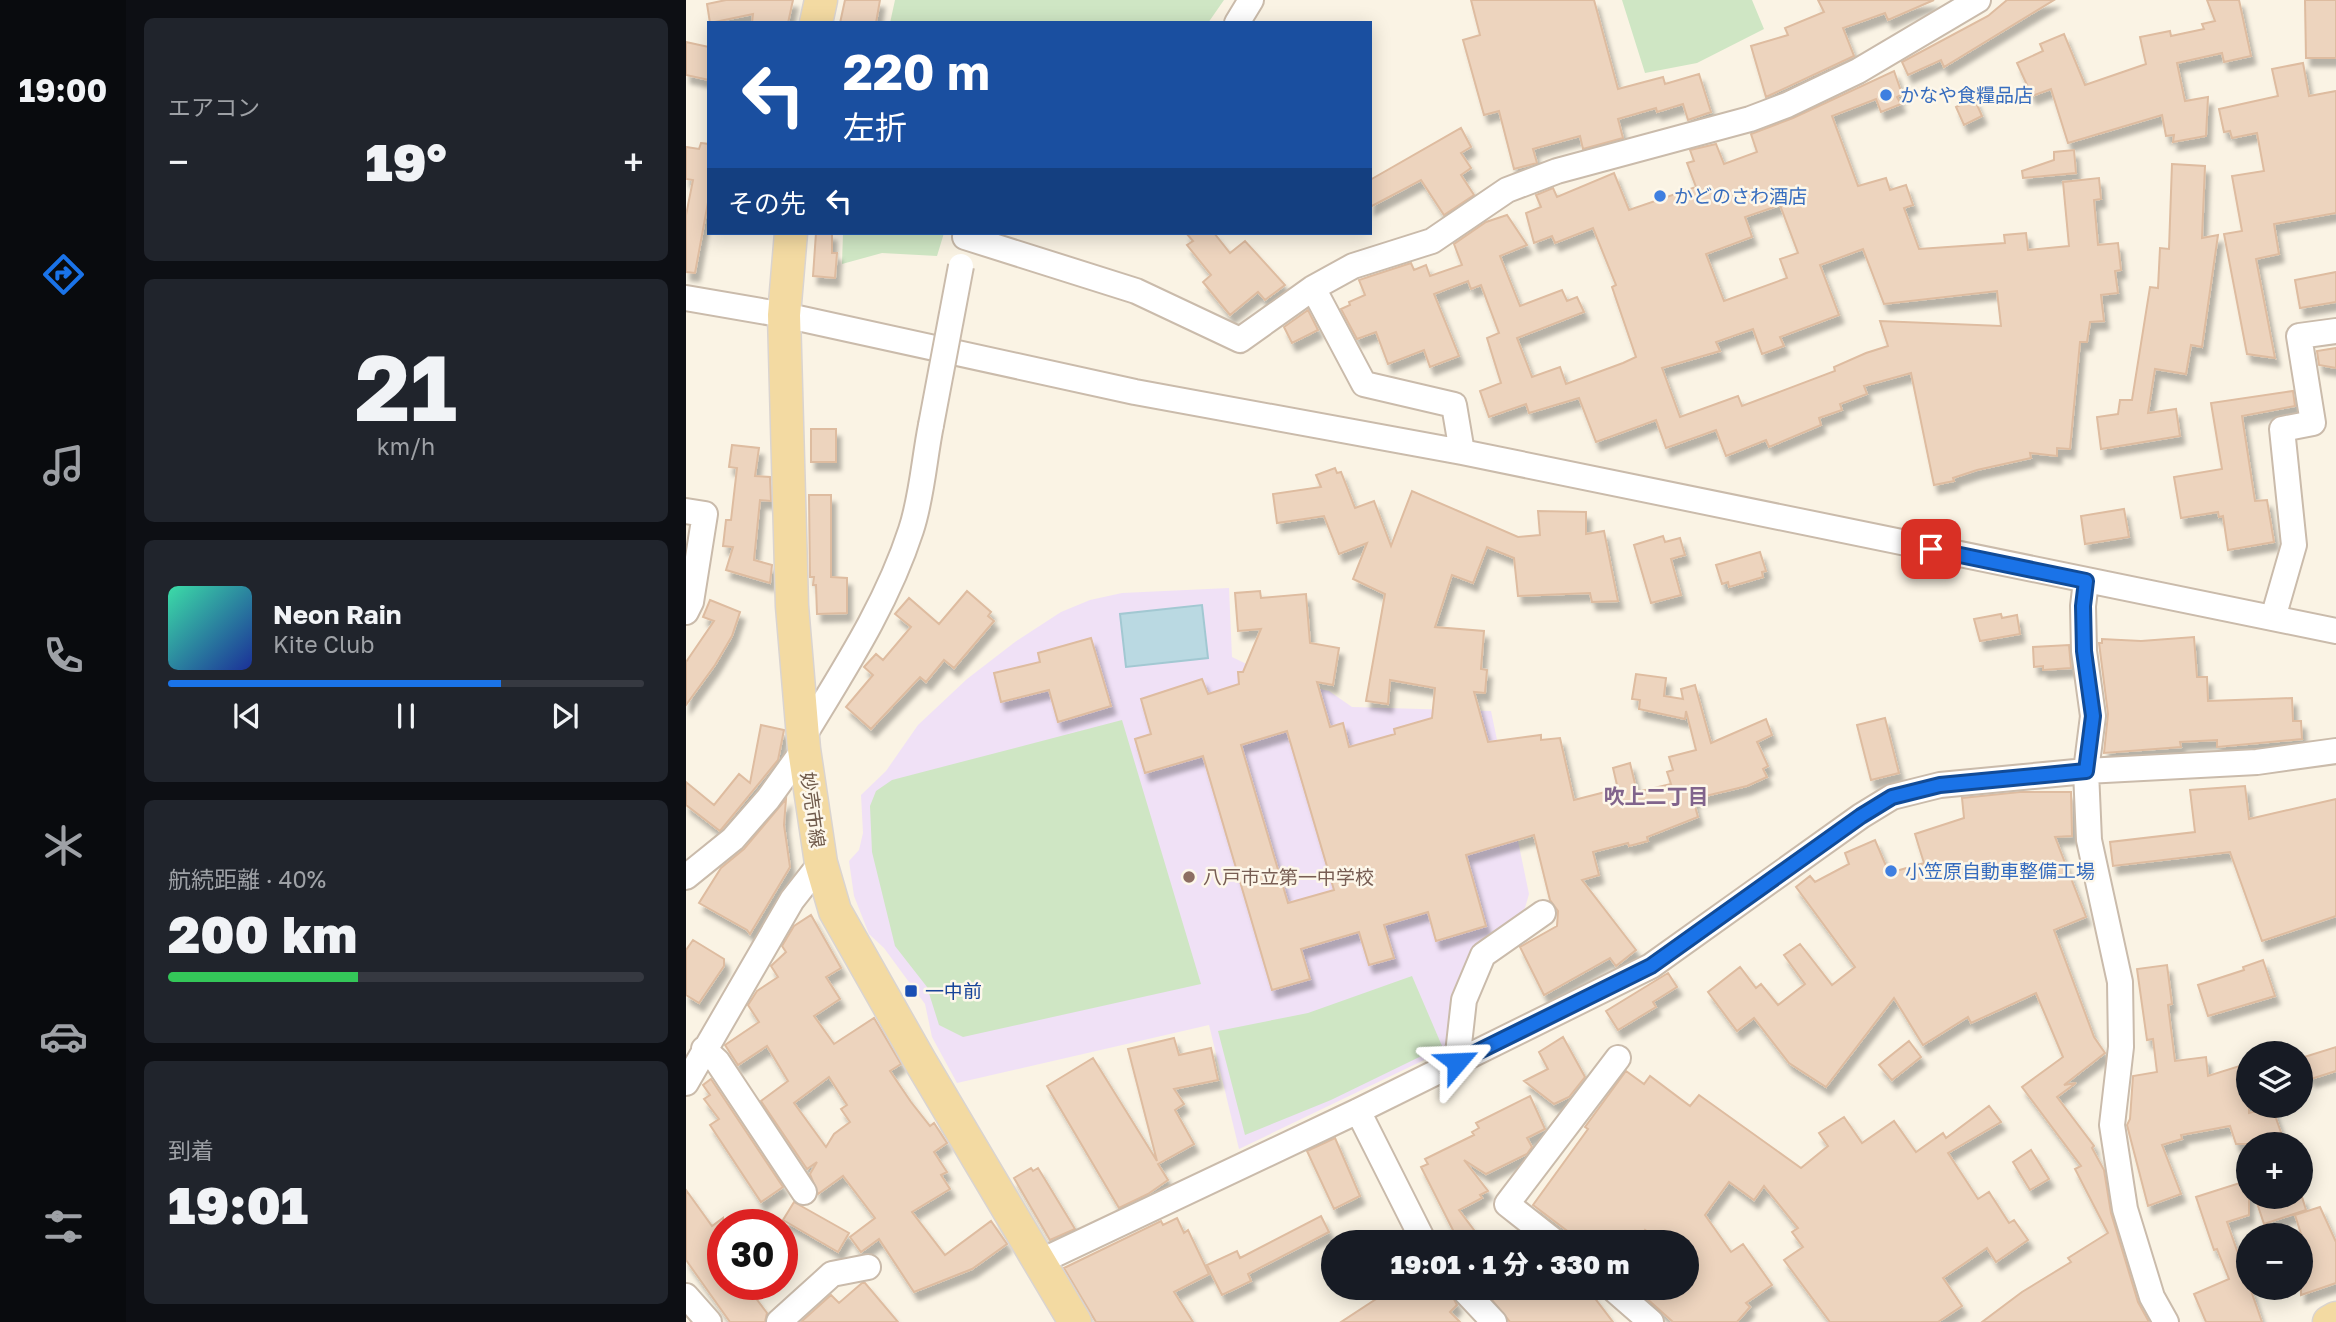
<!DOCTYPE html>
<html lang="ja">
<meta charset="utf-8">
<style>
:root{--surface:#171b24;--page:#20242c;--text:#f1f3f6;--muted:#9ea1a6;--line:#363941;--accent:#1a73e8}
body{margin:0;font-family:"Golos Text","Noto Sans JP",sans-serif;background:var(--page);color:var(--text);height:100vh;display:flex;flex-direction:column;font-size:26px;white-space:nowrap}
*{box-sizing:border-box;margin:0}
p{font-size:23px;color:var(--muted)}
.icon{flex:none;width:38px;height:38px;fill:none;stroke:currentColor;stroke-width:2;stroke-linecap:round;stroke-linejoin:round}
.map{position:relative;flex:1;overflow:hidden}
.details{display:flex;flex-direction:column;gap:18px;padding:18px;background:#0d0f14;width:560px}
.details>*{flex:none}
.hud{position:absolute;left:21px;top:21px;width:665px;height:214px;border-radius:0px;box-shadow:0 4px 18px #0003;background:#1a4fa0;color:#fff;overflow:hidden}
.fabs{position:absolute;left:1550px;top:1041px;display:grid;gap:14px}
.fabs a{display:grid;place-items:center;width:77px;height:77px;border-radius:50%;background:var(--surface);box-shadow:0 4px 18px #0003;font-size:35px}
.speed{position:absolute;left:21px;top:1209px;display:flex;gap:14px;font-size:35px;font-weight:700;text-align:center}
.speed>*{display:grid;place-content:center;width:91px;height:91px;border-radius:50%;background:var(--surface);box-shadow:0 4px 18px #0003;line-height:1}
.speed .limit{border:10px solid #d22;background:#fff;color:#111}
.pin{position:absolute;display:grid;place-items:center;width:60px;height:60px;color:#fff;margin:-30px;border-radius:14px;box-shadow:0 4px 10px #0006}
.me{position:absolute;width:77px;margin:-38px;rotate:64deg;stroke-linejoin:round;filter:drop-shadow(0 0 5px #0008)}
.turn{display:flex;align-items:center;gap:24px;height:147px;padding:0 21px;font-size:32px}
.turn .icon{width:91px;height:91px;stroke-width:2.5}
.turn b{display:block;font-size:49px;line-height:60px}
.then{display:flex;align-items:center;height:66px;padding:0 21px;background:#0003;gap:14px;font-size:26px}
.big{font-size:52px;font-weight:800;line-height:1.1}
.details .tile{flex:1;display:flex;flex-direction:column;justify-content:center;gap:10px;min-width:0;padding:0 24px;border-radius:10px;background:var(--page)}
.details .dial{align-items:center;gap:0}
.dial b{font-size:91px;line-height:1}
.song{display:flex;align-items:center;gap:21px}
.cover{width:84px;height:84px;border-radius:10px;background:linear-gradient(135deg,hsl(160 70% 55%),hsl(230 70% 35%))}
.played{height:7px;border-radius:4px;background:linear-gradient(90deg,var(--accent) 70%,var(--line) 70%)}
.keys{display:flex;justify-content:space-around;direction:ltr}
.heat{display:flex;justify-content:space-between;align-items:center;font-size:38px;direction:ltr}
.charge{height:10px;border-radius:5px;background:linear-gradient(90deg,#34c759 40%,var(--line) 0)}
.trip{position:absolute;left:635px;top:1230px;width:378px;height:70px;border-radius:35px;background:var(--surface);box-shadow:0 4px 18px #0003;font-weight:800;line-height:70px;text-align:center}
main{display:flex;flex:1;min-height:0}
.dock{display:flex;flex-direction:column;width:126px;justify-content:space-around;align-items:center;background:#090b0e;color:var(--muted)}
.dock .icon{width:49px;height:49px}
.dock .active{color:var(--accent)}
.dock b{font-size:32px;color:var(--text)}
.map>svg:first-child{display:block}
.education{fill:#f0e1f6}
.green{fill:#cfe6c4}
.water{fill:#bad9e2;stroke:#a2c8d2;stroke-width:2}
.building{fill:#edd4be;stroke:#debca0;stroke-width:2;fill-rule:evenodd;filter:url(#shadow)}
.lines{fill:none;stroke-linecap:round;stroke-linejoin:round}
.minor-casing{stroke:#cabbab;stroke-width:28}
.major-casing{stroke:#dad4d0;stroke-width:35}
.minor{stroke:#fff;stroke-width:24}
.major{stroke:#f3daa2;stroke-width:32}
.minor-bridge-casing{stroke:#cabbab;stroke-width:28;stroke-linecap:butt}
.minor-bridge{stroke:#fff;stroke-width:24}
.route-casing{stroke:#114b97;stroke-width:18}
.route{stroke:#1a73e8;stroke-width:12}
.shop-dot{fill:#3f7fe0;stroke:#fdf7ea;stroke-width:2.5}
.education-dot{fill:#8d6e63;stroke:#fdf7ea;stroke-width:2.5}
.transit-dot{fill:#1a4fb4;stroke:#fdf7ea;stroke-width:2.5}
.labels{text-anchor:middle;stroke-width:5;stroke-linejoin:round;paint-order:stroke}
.shop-label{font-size:19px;fill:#366cbe;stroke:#fdf7ea;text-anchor:start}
.street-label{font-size:19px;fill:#705b4c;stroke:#fdf7ea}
.education-label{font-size:19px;fill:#785e54;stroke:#fdf7ea;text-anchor:start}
.transit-label{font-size:19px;fill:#164399;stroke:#fdf7ea;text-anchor:start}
.neighbourhood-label{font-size:21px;font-weight:bold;fill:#81648c;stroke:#fdf7ea}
</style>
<main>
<nav class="dock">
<b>19:00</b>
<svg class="icon active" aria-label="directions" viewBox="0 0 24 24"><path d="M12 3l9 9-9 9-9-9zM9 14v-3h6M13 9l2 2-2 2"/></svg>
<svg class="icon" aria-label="music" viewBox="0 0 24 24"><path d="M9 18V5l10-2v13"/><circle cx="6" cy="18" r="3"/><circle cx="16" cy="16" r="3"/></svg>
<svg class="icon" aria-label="phone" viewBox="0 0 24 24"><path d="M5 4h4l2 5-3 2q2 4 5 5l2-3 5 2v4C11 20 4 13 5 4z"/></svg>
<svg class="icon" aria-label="climate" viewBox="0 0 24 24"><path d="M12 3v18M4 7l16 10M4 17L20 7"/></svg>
<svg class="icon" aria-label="car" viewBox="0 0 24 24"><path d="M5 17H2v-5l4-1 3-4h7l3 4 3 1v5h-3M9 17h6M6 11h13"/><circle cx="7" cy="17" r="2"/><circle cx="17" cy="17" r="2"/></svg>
<svg class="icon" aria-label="filters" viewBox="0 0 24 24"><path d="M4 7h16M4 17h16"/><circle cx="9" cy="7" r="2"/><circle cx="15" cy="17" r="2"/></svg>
</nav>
<section class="details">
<div class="tile"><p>エアコン</p>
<div class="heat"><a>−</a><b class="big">19°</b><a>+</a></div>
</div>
<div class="tile dial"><b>21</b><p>km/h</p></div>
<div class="tile">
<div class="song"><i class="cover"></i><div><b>Neon Rain</b><p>Kite Club</p></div></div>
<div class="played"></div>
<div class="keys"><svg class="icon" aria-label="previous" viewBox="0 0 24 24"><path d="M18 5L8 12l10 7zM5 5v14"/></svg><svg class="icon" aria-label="pause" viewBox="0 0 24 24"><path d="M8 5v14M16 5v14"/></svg><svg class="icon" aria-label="next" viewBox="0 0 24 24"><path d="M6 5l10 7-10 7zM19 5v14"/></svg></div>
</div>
<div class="tile"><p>航続距離 · 40%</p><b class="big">200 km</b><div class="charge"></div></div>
<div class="tile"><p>到着</p><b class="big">19:01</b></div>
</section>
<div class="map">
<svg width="1650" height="1322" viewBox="0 0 1650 1322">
<defs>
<filter id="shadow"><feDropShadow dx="4.5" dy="8" stdDeviation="2" flood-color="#0004"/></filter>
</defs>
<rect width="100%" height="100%" fill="#faf3e4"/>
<path class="education" d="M543 588 546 657 594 680 643 691 666 707 805 711 843 894 839 908 792 948 761 1049 553 1149 523 1025 271 1083 246 1037 239 1004 198 948 183 934 168 896 163 861 173 850 177 833 175 795 200 771 232 725 281 679 329 642 375 612 404 600 436 593Z"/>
<path class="green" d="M209 0H538L522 23H204Z
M936 0H1066L1078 29 1011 63 959 73Z
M157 233H258L251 256 196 253 156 264Z
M436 720 515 984 277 1037 253 1025 241 987 209 946 186 852 184 806 190 791 206 780Z
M726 976 756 1046 645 1100 559 1135 532 1031 622 1013Z"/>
<path class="water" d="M516 605 522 658 440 667 434 614Z"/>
<path class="building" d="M40 0H107L102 23H66L67 14 24 23 21 4Z
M159 0H194L190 23H154Z
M785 0H908L932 89 977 77 979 84 1013 74 1025 112 1002 120 997 104 971 112 970 108 932 119 937 138 897 149 894 136 847 149 851 163 828 169 813 111 798 115 777 40 794 35Z
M1132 0H1248L1202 20 1199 13 1157 28 1168 56 1080 97 1065 46 1102 35 1099 28 1138 12Z
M1321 0H1368L1258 67 1255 60 1222 75 1216 62 1302 16Z
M1521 0H1553L1565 56 1538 62 1536 53 1491 63 1499 101 1522 97 1520 136 1487 142 1488 135 1480 136 1476 115 1382 143 1365 89 1346 96 1331 63 1357 51 1354 44 1378 34 1399 85 1460 64 1454 37 1484 31 1485 36 1518 29 1516 24 1529 21Z
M1619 0H1650V58H1620Z
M0 42 23 47V80L0 75Z
M1617 63 1623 96 1650 91V213L1588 224 1593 254 1570 259 1589 358 1561 354 1538 234 1556 231 1546 176 1578 171 1571 133 1546 138 1544 131 1538 132 1533 109 1592 96 1586 69Z
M1208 71 1216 94 1211 97 1215 104 1195 112 1190 99 1146 116 1172 186 1200 178 1204 190 1220 185 1227 205 1218 208 1233 249 1319 243 1318 235 1340 233 1342 250 1383 246 1377 182 1413 178 1415 199 1408 200 1412 245 1432 243 1435 270 1429 271 1432 293 1415 295 1418 321 1404 322 1401 342H1394L1384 449 1371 448V456L1344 453 1345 458 1291 470 1267 478 1268 481 1248 485 1225 373 1178 386 1181 394 1154 404 1156 410 1133 418 1135 425 1083 447 1080 440 1040 456 1030 430 980 448 970 420 910 442 893 398 843 413 840 404 803 417 794 391 815 383 801 338 813 333 795 285 785 289 782 281 748 294 773 356 744 367 738 350 702 364 690 332 671 339 655 309 664 305 663 302 679 295 673 280 685 276 725 263 728 270 740 265 744 276 776 265 768 244 800 222 821 215 841 245 814 256 834 306 876 290 881 301 891 297 898 312 831 338 846 377 874 367 880 384 937 363 950 357 926 287 930 285 907 228 869 243 866 236 848 243 840 213 855 207 850 195 867 188 871 197 928 173 943 210 1010 187 1001 163 1008 161 1004 150 1030 144 1038 164 1071 152 1065 134 1107 118ZM1094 205 1112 253 1094 259 1101 278 1038 301 1020 254 1066 237 1059 217ZM1177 249 1198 304 1311 291 1315 326 1194 321 1202 346 1180 353 1148 367 1149 371 1056 406 1052 396 994 417 976 368 1034 351 1030 342 1067 329 1076 354 1098 346 1094 337 1153 315 1134 265Z
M1288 98 1296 116 1278 125 1270 107Z
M775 128 785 147 775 153 785 168 775 175 788 195 758 215 735 180 684 207V180Z
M15 143 23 144V197L9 273 0 272V215L7 180 0 179V147L13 149Z
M1388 150 1390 173 1337 178 1336 171 1368 160V152Z
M1486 164 1519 166 1516 238 1532 235 1516 347 1505 345 1500 374 1469 369 1462 413 1490 409 1494 436 1415 449 1411 417 1432 414 1434 400H1446L1464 287 1472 288 1474 248 1483 249Z
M130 233H146V253H151L149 278 127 276Z
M500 233H528L544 253 559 241 599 285 579 300 572 292 544 315 517 282 525 275 501 245 507 241Z
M1650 272V302L1614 308 1609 280Z
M622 310 632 330 606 343 598 327Z
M1650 348V368L1633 365 1631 351Z
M1607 391 1609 406 1556 416 1569 501 1581 500 1588 542 1542 550 1537 516 1533 517 1532 512 1495 518 1488 477 1536 469 1525 403Z
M125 429H150V462H125Z
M46 445 73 448 69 476 84 477 85 501 74 500 68 560 86 565 84 583 40 570 47 547 37 546 40 520H45L51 468 43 467Z
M649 468 651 473 655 472 669 508 688 501 705 546 726 491 832 537 854 535 852 511 900 512V534L918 531 932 601 906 602 904 593 832 596 828 558 801 547 787 583 766 575 749 627 798 631 795 669 801 670 799 693 788 692 802 742 855 735V740L874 738 888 800 927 790 926 787 931 785 927 768 944 763 951 792 985 784 981 772 987 770 983 757 1010 750 1000 711 999 719 953 709 954 700 946 699 950 674 980 678 978 696 997 699 995 689 1009 685 1025 743 1080 719 1086 735 1071 742 1082 766 1077 769 1081 777 1061 786 1007 799 1012 817 961 837 962 841 943 846 942 843 907 852 913 875 896 880 950 950 930 966 924 958 858 995 834 947 871 926 872 911 864 900 848 835 780 855 800 926 750 941 742 912 698 925 708 958 683 965 673 932 615 949 624 979 586 990 517 756 459 773 449 739 465 734 455 699 516 679 522 694 553 684 552 672H557L575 629 552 631 549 593 574 591 575 598 620 594 624 643 653 648 647 685 631 682 644 727 657 723 663 747 709 734 708 729 746 718 749 688 704 680 702 704 680 701 699 594 667 579 681 543 653 554 638 516 591 523 587 494 635 487 630 475ZM601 731 648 890 602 903 555 745Z
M123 495H145V577L161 578V613L131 614 130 585H127L128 577H124Z
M1438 509 1443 537 1399 544 1395 516Z
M977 536 979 542 994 538 999 555 985 559 995 595 965 603 948 545Z
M1074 552 1080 571 1076 572 1077 577 1043 587 1042 582 1036 584 1030 565Z
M281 591 305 612 302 616 308 621 268 668 258 660 240 682 234 677 185 729 160 707 187 675 178 667 190 654 197 660 225 627 209 614 223 598 253 624Z
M24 600 54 612 46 636 29 665 0 705V662L28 621 17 617Z
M1315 614 1316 618 1331 615 1334 634 1294 641 1288 619Z
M1508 637 1511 677H1521L1522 701 1606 698 1607 721H1615L1616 739 1531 747V740L1494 742 1495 747 1418 753 1422 714 1413 643H1416V639L1455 641Z
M405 638 425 706 372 722 363 690 315 702 308 673 354 662 352 653Z
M1383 645 1385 668 1357 670V666L1348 667 1347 647Z
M1199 718 1213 773 1185 780 1171 725Z
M75 725 98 730 92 760 34 831 0 805V782L28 805 53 774 64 783Z
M1559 786 1563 819 1650 799V916L1576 941 1544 852 1427 866 1424 842 1509 832 1504 790Z
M1334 792H1385L1386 836 1369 837 1400 917 1368 930 1408 1037 1419 1053 1378 1085 1390 1083 1371 1097 1408 1146 1406 1148 1418 1170 1425 1213 1452 1302 1463 1322H1296L1336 1292 1385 1262 1382 1258 1422 1233 1389 1169 1395 1166 1336 1087 1377 1057 1350 993 1285 1023 1282 1017 1237 1045 1208 998 1140 1087 1103 1063 1068 1018 1051 1031 1022 992 1054 967 1070 988 1075 984 1092 1005 1119 984 1098 955 1114 944 1146 985 1169 967 1110 887 1124 876 1129 882 1163 864 1159 853 1189 840 1203 873 1238 863 1229 834 1278 818 1276 798Z
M100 799 98 825 104 867 64 934 61 930 13 903 35 868 58 849Z
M125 915 155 968 140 977 154 999 128 1016 148 1044 188 1018 215 1064 204 1071 225 1102 244 1126 248 1123 261 1143 248 1152 261 1172 255 1175 264 1189 226 1212 259 1255 305 1221 321 1244 286 1269 228 1292 193 1239 175 1252 164 1237 189 1218 157 1176 132 1194 124 1174 131 1162 121 1169 75 1101 102 1081 81 1046 52 1065 39 1045 73 1022 62 1005 71 991 92 977 85 966 100 952 96 946 108 926ZM143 1077 161 1105 155 1109 164 1122 148 1134 140 1147 108 1103Z
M7 940 38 959V966L13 1003 0 995V950Z
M1577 960 1589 996 1522 1016 1512 985 1558 970 1557 967Z
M1481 965 1486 1004 1482 1005 1489 1061 1520 1057 1522 1076 1563 1063V1113L1586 1107 1599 1144H1550L1544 1126 1495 1135 1496 1139 1476 1145 1495 1194 1462 1206 1441 1125 1444 1119 1447 1076 1471 1072 1467 1039 1461 1040 1451 969Z
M982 973 991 987 967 1002 970 1007 932 1030 920 1011Z
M877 1037 899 1077 883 1097 868 1104 838 1081 862 1069 853 1052Z
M488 1038 493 1055 525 1048 532 1080 488 1089 498 1104 489 1110 508 1144 472 1164 482 1180 462 1194 433 1208 361 1086 407 1058 471 1161 442 1049Z
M1223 1041 1235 1057 1206 1080 1193 1065Z
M1650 1047V1071L1625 1079 1624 1075 1615 1077V1058Z
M940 1071 958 1084 964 1076 1004 1106 1013 1095 1115 1168 1142 1146 1133 1133 1158 1117 1176 1143 1208 1121 1230 1152 1257 1133 1260 1138 1303 1106 1315 1122 1262 1153 1292 1199 1303 1192 1323 1223 1328 1220 1342 1240 1310 1262 1301 1248 1257 1278 1276 1306 1252 1322H1144L1098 1260 1117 1247 1106 1232 1112 1228 1078 1186 1068 1200 1043 1182 1019 1215 1045 1252 1057 1244 1086 1285 1060 1303 1064 1307 1051 1322H987L949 1288H1001V1242H977L959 1230 951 1242H896L847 1205 902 1129 899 1127Z
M25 1079 97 1187 75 1202 24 1125 33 1119 18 1099 24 1095 17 1085Z
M844 1096 859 1129 841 1138 846 1147 841 1154 800 1174 778 1160 802 1191 794 1195 796 1198 773 1210 797 1242H773L735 1167 742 1164 739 1159 788 1135 786 1132 793 1128 790 1123Z
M649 1138 674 1196 648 1209 621 1151Z
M1345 1150 1363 1179 1344 1190 1327 1162Z
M345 1168 347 1171 352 1168 389 1229 364 1240 328 1178Z
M1563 1180V1215L1541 1222 1576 1322H1520L1508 1294 1543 1279 1531 1249 1528 1250 1510 1197Z
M0 1190 26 1226 37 1218V1284H59L81 1313 79 1322H44L0 1260Z
M1569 1197H1616L1620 1210 1578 1224Z
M108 1202 163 1233 152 1252 97 1220Z
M1634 1207 1650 1242V1283L1615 1295V1234L1609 1215Z
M635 1216 643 1232 562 1274 565 1281 536 1295 521 1265 551 1251 554 1258Z
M491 1218 498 1233 502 1230 523 1274 488 1292 507 1322H410L378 1268 475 1221 477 1225Z
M176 1283H179L212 1322H115L145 1295 153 1303Z
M707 1288H762L771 1305 764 1312 774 1322H655Z
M796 1288H901L927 1322H824Z"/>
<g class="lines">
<defs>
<path id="minor" d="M551 23 565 0
M279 237 450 291 554 340 627 288 667 266 746 241 821 190 871 171 1064 119 1101 105 1172 71 1292 0
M627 288 678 384 768 405 776 452
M0 298 98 315 449 392 776 452 1650 631
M0 511 19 514 5 602 0 612
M1400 581 1397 606 1398 651 1407 716 1400 771 1403 840 1434 982 1435 1047 1426 1125 1439 1209 1466 1297 1480 1322
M1587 618 1608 545 1596 429 1627 423 1613 336 1650 331
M119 734C159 668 201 604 225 530 236 497 238 460 245 425
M0 877 47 839 82 799 118 749
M18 1049 31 1061 118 1192
M771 1062 778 1000 797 955 857 913
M0 1083 106 900 135 863
M672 1111 738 1242
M869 1242 821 1204 932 1058
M353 1262 672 1111 965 966 1175 816 1206 797 1254 785 1400 771 1571 762 1650 751
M776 1288 808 1322
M926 1288 965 1322
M0 1296 23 1322
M93 1322 146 1274 182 1267"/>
<path id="major" d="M130 23 135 0
M105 233 98 315 106 606 118 749 135 863 149 911 234 1061 389 1322
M1643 1322 1650 1318"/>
</defs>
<use href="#minor" class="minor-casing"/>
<use href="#major" class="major-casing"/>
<use href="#minor" class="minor"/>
<use href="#major" class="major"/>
<defs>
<path id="minor-bridge" d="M245 425 275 266"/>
</defs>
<use href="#minor-bridge" class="minor-bridge-casing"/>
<use href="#minor-bridge" class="minor-bridge"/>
</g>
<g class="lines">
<defs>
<path id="route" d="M771 1062 965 966 1175 816 1206 797 1254 785 1400 771 1407 716 1398 651 1397 606 1400 581 1245 549"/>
</defs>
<use href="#route" class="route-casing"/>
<use href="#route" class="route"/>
</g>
<g class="shop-dot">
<circle cx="1200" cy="95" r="7"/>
<circle cx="974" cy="196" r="7"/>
<circle cx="1205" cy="871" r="7"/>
</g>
<circle class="education-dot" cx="503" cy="877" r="7"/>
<rect class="transit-dot" x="218" y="984" width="14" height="14" rx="3.5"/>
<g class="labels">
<g class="shop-label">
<text x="1214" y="102">かなや食糧品店</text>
<text x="988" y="203">かどのさわ酒店</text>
<text x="1219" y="878">小笠原自動車整備工場</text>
</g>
<g class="street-label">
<text transform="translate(127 810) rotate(82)" y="7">妙売市線</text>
</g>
<g class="education-label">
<text x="517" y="884">八戸市立第一中学校</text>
</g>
<g class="transit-label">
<text x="239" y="998">一中前</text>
</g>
<g class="neighbourhood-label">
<text x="970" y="804">吹上二丁目</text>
</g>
</g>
</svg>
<div class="fabs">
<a><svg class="icon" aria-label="layers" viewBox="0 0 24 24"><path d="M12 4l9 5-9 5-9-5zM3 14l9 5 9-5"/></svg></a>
<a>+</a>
<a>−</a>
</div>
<div class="speed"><div class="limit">30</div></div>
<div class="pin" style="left:1245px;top:549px;background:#d93025"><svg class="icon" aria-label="arrive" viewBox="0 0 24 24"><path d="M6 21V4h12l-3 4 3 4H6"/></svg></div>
<svg class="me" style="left:771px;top:1062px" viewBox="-20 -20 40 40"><path d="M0-17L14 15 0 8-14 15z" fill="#1a73e8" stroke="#fff" stroke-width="4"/></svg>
<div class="trip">19:01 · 1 分 · 330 m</div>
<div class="hud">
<div class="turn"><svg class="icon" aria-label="left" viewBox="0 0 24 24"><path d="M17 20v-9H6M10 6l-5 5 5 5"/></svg><div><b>220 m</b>左折</div></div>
<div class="then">その先<svg class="icon" aria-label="left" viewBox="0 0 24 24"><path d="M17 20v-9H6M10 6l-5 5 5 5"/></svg></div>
</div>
</div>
</main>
